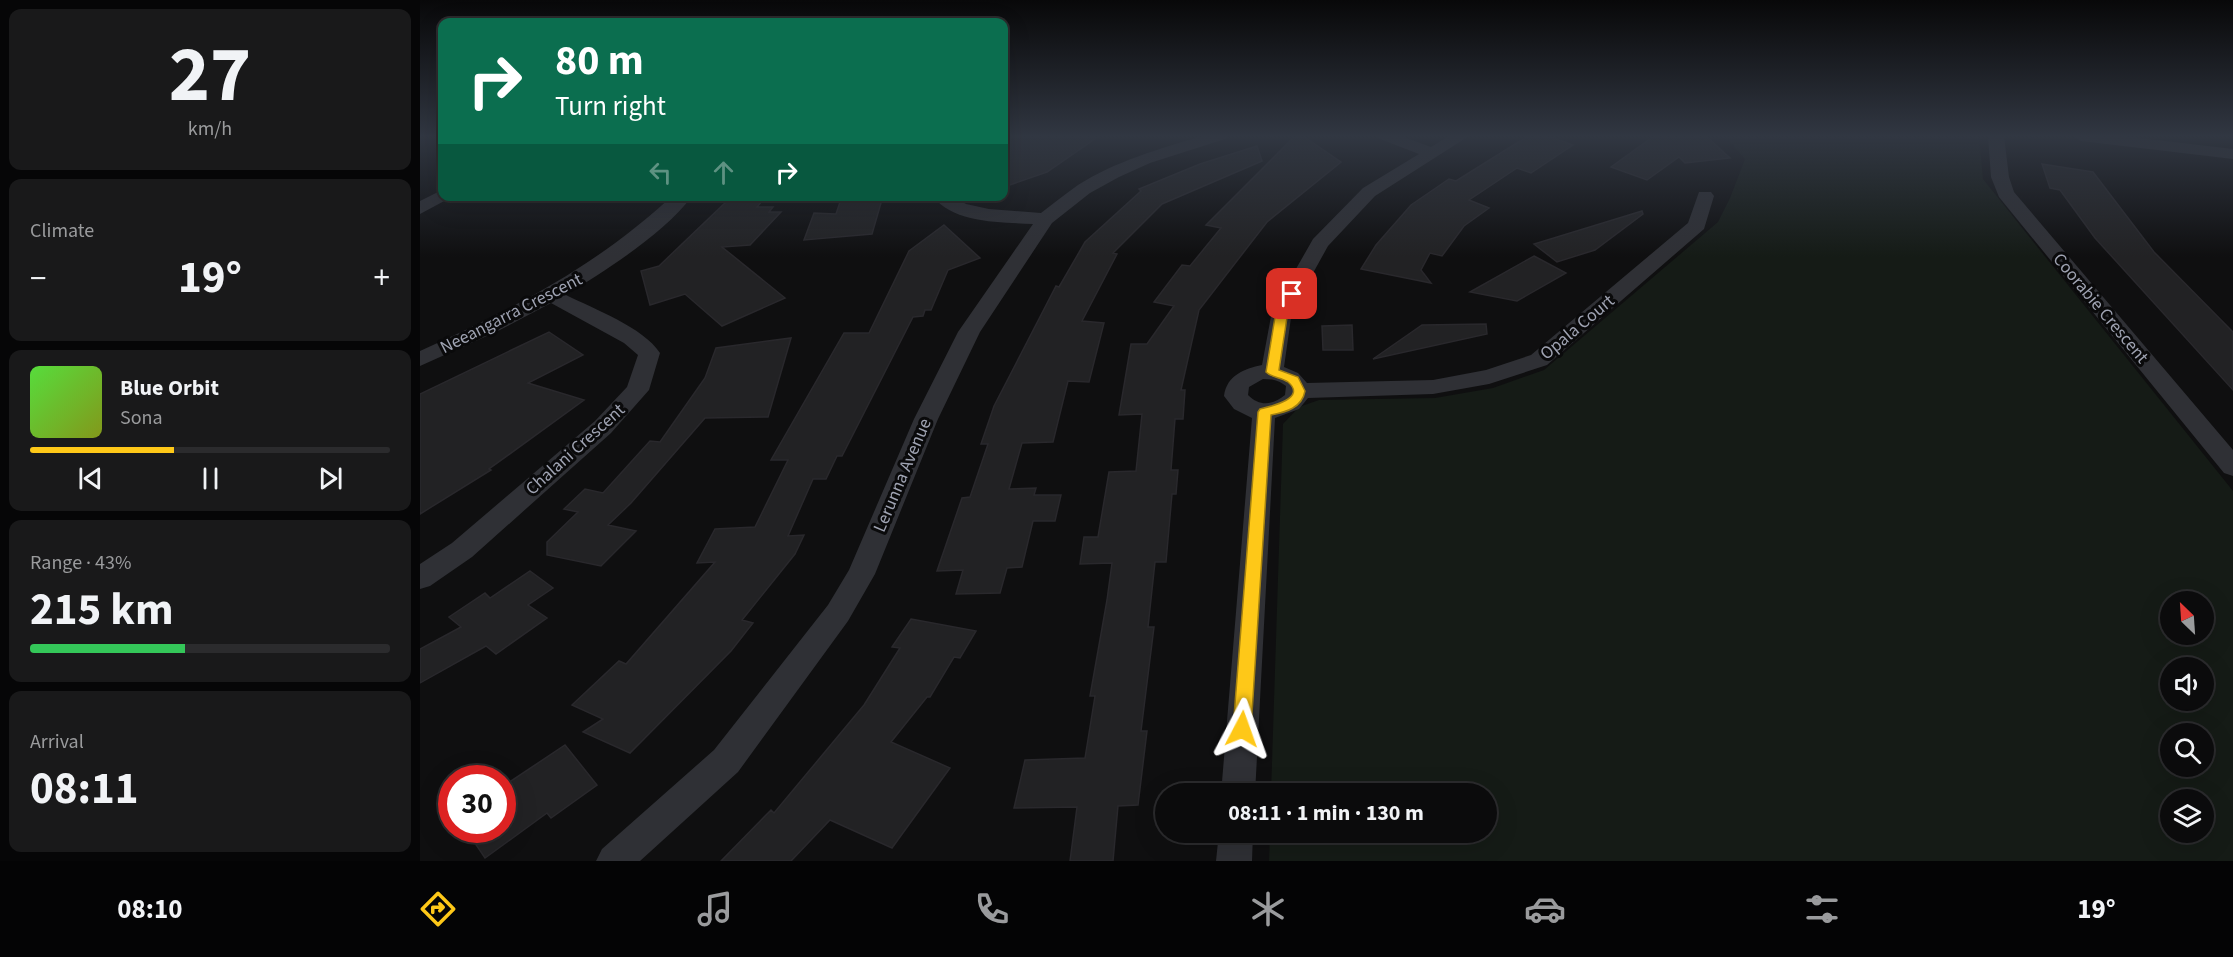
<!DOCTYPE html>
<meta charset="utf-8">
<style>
:root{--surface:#0b0b0c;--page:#19191a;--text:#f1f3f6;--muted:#9a9b9d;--line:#2b2b2d;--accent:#fec818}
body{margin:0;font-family:"Source Sans 3",sans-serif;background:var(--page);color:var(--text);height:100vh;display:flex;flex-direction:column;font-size:22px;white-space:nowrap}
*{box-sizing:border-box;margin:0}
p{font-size:20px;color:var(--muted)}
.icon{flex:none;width:33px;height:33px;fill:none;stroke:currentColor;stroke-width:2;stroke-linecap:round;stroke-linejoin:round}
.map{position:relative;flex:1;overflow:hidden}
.details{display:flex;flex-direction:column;gap:9px;padding:9px;background:#060607;width:420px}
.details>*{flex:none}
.top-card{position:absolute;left:18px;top:18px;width:570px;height:183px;border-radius:12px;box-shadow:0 6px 24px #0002,0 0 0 2px var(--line);background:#0b6e4f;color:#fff;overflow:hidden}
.needle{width:39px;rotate:335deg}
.tools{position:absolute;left:1740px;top:591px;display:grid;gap:12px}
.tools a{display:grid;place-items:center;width:54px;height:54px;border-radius:50%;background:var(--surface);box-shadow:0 6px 24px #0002,0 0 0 2px var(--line);font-size:30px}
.speed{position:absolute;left:18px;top:765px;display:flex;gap:12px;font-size:30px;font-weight:700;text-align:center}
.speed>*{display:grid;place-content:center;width:78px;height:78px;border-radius:50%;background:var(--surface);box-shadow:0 6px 24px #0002,0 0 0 2px var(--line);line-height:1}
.speed .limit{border:9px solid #d22;background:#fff;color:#111}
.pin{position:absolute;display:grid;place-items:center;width:51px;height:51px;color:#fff;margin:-26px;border-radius:12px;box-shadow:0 3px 9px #0006}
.me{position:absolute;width:66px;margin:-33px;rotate:4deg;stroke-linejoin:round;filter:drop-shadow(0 0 4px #0008)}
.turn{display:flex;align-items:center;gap:21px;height:126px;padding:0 18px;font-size:27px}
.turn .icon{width:78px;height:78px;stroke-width:2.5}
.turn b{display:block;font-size:42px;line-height:51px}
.lanes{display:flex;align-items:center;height:57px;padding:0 18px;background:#0003;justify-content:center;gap:30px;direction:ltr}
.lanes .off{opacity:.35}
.big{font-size:45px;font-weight:700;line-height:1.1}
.details .widget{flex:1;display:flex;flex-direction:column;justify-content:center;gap:9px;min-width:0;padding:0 21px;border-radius:12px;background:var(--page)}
.details .dial{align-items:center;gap:0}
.dial b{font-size:78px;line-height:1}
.song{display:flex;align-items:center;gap:18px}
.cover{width:72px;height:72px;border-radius:9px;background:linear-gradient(135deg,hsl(110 70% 55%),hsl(70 70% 35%))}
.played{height:6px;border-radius:3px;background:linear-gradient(90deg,var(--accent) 40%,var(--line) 40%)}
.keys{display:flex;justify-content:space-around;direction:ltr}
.heat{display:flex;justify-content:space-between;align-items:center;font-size:33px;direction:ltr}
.charge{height:9px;border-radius:4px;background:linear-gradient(90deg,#34c759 43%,var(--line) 0)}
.trip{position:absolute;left:735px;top:783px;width:342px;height:60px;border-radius:30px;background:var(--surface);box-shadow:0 6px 24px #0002,0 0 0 2px var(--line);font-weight:700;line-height:60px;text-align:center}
.menu{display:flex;height:96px;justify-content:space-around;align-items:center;background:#040405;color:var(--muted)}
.menu .icon{width:42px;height:42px}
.menu .on{color:var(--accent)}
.menu b{font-size:27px;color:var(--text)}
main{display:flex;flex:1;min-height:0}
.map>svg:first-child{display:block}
.green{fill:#151b16;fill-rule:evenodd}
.building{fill:#222224;stroke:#29282c;stroke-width:1.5}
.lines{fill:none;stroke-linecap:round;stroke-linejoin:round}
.minor{fill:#2f3035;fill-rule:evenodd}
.route{fill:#fec818;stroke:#a58210;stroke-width:1.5}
.labels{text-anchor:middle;stroke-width:6;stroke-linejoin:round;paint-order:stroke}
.street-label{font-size:18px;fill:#9fa3b2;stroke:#0a0a0b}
</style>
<main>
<section class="details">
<div class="widget dial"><b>27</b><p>km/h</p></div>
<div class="widget"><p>Climate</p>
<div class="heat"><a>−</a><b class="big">19°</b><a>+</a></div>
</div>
<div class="widget">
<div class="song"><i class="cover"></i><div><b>Blue Orbit</b><p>Sona</p></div></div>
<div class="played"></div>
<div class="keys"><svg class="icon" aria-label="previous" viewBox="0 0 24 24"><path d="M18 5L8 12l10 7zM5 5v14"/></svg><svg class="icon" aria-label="pause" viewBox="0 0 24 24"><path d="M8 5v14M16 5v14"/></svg><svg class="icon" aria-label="next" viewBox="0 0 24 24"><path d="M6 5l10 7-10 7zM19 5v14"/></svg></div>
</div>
<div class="widget"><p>Range · 43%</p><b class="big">215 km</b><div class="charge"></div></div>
<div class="widget"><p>Arrival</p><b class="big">08:11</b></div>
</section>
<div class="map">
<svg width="1813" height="861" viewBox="0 0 1813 861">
<rect width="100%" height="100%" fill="#0f0f10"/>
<path class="green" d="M1299 136H1559L1563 179 1813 491V861H849L850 833 1066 832V794L851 793 863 424 879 407 899 400 1015 398 1073 388 1124 370 1298 222 1310 198 1325 159 1308 140ZM1750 602H1784V634H1750ZM1750 668H1784V700H1750ZM1750 734H1784V766H1750ZM1750 800H1784V832H1750Z"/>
<path class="building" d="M584 136H679L627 172 584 187Z
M875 136H883L921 162 847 222 779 310 761 390H765L763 419H755L751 470H758L756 494H752L746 562H735L728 627H734L721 731H727L718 805 698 806 693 861H650L657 807 594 808 605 760 665 758 675 696H670L687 600 692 563 660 564 664 537H678L689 472 716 471 722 414 699 415 711 344H727L754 306 734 302 762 265 770 266 801 228 786 225Z
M1108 136H1128L1153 145 1111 173 1097 168 1049 200 1069 208 1044 226 1022 256 1010 253 1001 270 1011 283 941 269 956 245 991 205 1029 179 1036 181Z
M1234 136H1286L1310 158 1265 163 1259 157 1227 180 1191 167Z
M837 146 842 161 742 204 693 253 697 254 662 321 684 323 669 382 648 381 633 442 602 443 589 489 616 488 614 495H641L635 521H613L602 567 587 568 580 593 536 594 543 570 517 571 542 498 550 497 568 444H561L574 406 636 286 639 287 665 242 721 191 719 189 780 164Z
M1622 164 1673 172 1734 252 1813 332V390L1675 238 1640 190 1630 188Z
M316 196H346L337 207H353L349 212H361L330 245 302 247 365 298 302 326 265 294 230 305 221 271 239 266 307 201H311Z
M422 196H463L452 234 384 240 394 213 416 214Z
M1222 211 1223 214 1175 250 1137 262 1114 244Z
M524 225 560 258 528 270 511 310H505L503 316 493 317 422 456H417L406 479H393L368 536 384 535 375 554 322 620 333 623 311 651 210 753 163 732 183 719 152 705 199 661 206 664 295 562 277 563 295 529 335 527 368 460H351L424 333H449L489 251Z
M1114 256 1146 273 1097 301 1050 292Z
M1066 324 1067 334 953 359 1002 325Z
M932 325 933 350H903L902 326Z
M129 332 163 355 108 383 164 400 69 469 71 470 0 514V394Z
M371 338 348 417 285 418 211 503 188 525 216 531 181 566 127 555V542L158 512 144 509 165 489 183 493 230 441 240 442 285 378 296 348Z
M110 571 133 588 108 605 127 618 76 654 66 646 0 683V649L41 627 29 617 65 593 70 598Z
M491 619 556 631 540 658 534 657 510 697H507L471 742 530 768 472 848 410 820 371 861H301L351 810 354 813 444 705 480 648 472 647Z
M145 745 177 785 131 818 127 813 65 858 46 830H82V787Z"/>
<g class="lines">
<path class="minor" d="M782 136H807L805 139 730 163 699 177 670 193 632 223 560 332 518 419 455 574 428 621 318 772 220 861H176L182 849 294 750 408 605 429 570 494 419 538 332 613 224C582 222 533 224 513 196H533L546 204 569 209 621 213C633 204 645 194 658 185 696 161 739 149 782 136Z
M958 136H981L1011 147 1029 136H1049L955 196 908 246 872 311 864 367 878 373 887 383 1013 380 1066 370 1111 355 1268 223 1279 192H1291L1294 196 1284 229 1127 365 1069 384 1013 394 888 398 879 409 855 418 835 794H801L832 418 814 409 804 396C807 375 824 369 842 365L852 311 893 239 943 188 999 154 960 139ZM843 379C852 379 858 380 866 386L865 395C853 405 840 407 828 395L829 387Z
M1568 136H1584L1589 177 1594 192 1813 450V476L1804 473 1579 197 1571 177Z
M1653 136H1703L1813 149V159L1661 141Z
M22 190V196H30L28 199 0 214V201Z
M252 196H272C244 234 186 270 146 295 174 309 223 327 240 353L229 390 191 433 52 557 10 586 0 589V564L32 543 175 421 207 387 218 355 204 343 131 303 78 331 0 366V351C92 310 178 265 252 196Z
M799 832H833L832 861H796Z"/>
</g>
<linearGradient id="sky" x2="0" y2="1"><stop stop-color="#080809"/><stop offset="0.53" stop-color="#313742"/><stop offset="1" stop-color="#313742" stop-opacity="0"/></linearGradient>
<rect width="1813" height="257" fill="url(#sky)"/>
<path class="route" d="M872 291 877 294 868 311 859 370 878 377 885 391C882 408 866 412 851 415L831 729 828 735 822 738 815 735 813 729 838 412 840 409C848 407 888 399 868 382 861 377 852 378 846 372L856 311 868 292Z"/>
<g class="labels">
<g class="street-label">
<text transform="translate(1681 308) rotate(50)" y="6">Coorabie Crescent</text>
<text transform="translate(91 313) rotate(-27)" y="6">Neeangarra Crescent</text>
<text transform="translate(1157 327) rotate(-40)" y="6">Opala Court</text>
<text transform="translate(155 449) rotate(-42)" y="6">Chalani Crescent</text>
<text transform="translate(482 475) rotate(-67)" y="6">Lerunna Avenue</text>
</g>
</g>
</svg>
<div class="tools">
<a><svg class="needle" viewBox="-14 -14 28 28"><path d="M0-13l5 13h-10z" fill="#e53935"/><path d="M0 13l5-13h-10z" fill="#9a9b9d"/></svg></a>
<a><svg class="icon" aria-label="sound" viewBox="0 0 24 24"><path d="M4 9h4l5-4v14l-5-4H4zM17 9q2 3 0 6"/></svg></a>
<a><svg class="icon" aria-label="search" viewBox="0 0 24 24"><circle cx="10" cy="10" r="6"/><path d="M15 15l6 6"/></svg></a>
<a><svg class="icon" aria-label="layers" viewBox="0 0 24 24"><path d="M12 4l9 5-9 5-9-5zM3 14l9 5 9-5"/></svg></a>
</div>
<div class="speed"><div class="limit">30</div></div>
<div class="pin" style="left:872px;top:294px;background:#d93025"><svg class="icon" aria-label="arrive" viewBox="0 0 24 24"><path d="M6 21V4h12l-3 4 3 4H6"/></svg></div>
<svg class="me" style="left:822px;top:729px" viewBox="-20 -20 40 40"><path d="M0-17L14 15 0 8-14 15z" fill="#fec818" stroke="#fff" stroke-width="4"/></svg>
<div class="trip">08:11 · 1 min · 130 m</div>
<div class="top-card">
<div class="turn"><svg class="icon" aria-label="right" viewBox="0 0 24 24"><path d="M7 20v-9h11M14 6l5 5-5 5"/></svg><div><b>80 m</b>Turn right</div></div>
<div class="lanes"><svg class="icon off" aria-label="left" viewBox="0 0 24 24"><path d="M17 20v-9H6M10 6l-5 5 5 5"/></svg><svg class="icon off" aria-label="ahead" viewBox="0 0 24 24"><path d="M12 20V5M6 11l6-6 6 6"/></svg><svg class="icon" aria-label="right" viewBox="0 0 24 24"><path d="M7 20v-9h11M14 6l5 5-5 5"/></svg></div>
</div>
</div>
</main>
<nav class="menu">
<b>08:10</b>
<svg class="icon on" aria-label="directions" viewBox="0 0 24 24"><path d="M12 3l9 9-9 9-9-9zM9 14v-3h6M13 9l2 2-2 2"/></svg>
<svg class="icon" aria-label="music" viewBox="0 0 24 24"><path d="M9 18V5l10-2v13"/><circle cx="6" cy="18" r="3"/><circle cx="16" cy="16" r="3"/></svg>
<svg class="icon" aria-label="phone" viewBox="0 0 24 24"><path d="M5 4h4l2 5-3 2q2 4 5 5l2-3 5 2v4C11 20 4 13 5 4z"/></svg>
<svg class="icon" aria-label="climate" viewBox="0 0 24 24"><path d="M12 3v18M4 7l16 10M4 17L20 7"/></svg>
<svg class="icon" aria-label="car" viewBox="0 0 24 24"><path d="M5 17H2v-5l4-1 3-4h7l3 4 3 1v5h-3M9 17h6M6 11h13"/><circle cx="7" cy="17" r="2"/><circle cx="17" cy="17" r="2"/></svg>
<svg class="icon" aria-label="filters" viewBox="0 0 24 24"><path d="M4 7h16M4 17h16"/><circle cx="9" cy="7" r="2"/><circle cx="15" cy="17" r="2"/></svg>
<b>19°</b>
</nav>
